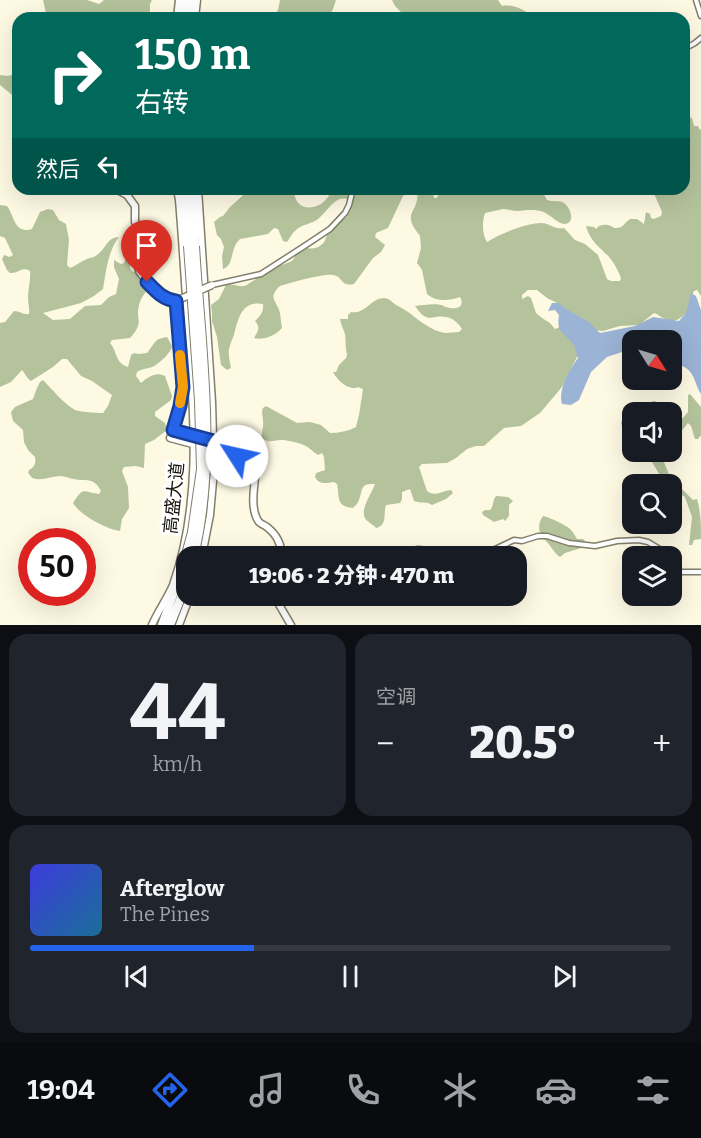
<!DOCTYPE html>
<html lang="zh">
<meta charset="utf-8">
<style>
:root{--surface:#171b24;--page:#20242c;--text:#f1f3f6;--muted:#9ea1a6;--line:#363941;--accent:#2563eb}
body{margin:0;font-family:Bitter,"Noto Sans SC",serif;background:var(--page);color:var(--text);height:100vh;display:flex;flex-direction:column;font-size:22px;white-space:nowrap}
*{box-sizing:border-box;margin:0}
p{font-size:20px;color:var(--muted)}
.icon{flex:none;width:33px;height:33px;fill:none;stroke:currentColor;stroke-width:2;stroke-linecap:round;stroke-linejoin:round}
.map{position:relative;height:625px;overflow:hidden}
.panel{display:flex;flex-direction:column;gap:9px;padding:9px;background:#0d0f14;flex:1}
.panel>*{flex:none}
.hud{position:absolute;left:12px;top:12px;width:678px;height:183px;border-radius:18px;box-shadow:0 6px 24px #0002;background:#00695c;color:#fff;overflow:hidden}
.needle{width:39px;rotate:127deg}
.controls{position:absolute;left:622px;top:330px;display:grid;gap:12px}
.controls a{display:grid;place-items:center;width:60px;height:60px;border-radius:12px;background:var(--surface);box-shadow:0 6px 24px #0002;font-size:30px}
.speed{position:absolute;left:18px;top:528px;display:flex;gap:12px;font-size:30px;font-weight:700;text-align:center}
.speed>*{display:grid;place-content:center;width:78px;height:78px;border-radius:50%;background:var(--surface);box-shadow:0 6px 24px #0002;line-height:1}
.speed .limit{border:9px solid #d22;background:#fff;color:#111}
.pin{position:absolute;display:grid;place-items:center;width:51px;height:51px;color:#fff;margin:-62px -26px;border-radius:50% 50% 50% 0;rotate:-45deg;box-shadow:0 0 6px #0007}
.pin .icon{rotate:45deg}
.me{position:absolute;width:66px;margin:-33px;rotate:305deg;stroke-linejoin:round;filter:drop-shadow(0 0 4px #0008)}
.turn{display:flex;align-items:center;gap:21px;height:126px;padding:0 24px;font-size:27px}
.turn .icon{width:78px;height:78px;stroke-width:2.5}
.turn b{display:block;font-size:42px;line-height:51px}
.then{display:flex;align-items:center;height:57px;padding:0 24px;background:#0003;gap:12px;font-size:22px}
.big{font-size:45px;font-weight:800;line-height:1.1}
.panel .card{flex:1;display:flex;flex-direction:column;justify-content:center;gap:9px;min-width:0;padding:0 21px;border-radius:18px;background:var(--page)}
.panel .dial{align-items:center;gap:0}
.dial b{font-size:78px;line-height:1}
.song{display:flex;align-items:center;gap:18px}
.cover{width:72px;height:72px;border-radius:9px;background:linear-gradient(135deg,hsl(240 70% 55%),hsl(200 70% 35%))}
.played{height:6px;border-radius:3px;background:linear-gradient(90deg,var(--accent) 35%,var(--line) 35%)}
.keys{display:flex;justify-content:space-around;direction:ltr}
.heat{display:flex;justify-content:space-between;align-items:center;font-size:33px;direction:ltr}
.panel .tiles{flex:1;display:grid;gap:9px;grid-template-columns:1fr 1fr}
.card:last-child{grid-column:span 2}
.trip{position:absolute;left:176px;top:546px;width:351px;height:60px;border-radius:18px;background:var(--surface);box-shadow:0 6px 24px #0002;font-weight:800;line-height:60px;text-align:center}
.tab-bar{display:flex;height:96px;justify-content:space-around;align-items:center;background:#090b0e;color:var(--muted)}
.tab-bar .icon{width:42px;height:42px}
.tab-bar .selected{color:var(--accent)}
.tab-bar b{font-size:27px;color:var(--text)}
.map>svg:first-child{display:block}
.forest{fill:#b5c39c}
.water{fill:#9bb3d5}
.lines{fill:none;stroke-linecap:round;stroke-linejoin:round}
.street-casing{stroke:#827f6b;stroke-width:7}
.secondary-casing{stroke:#827f6b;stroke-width:9}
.highway-casing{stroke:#827f6b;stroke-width:10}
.street{stroke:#fff;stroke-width:4}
.secondary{stroke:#fff;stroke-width:6}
.highway{stroke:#fff;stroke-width:8}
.secondary-bridge-casing{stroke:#827f6b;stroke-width:9;stroke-linecap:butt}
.highway-bridge-casing{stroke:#827f6b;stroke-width:10;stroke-linecap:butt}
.secondary-bridge{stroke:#fff;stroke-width:6}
.highway-bridge{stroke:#fff;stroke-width:8}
.route-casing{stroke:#184099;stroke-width:15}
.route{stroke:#2563eb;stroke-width:10}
.slow{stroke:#f59e0b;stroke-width:10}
.labels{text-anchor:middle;stroke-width:6;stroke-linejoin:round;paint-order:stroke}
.street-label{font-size:18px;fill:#15130c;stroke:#fff}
</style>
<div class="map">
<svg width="701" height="625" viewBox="0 0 701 625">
<rect width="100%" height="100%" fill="#fdf9e3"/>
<path class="forest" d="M43 0H87L99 4 104 0H152L150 4V17L152 18H47Z
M280 0H336L333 9 328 18H273L278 10Z
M389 0H498L502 6C512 4 524 9 531 16L530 18H402L401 12 395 6 392 0Z
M18 73V101L11 94 0 85V75L8 76Z
M684 103 688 116 692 118 694 126H698L700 130 701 129V296L697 290 694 291 690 300V309C683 317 675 325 663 318 660 317 658 314 654 313L639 325 620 326 603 331 594 330 583 324 561 305 547 298 537 290H528L522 295V299L528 296 531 298 536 313 542 318 550 323 555 329 562 326 574 324 578 355 562 387 540 413 521 426 504 428 484 446H476L467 449 456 458 447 463 422 464 419 467 427 491C435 497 442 491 451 490L453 493 446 499 432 505C426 501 421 504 414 501L410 489 402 492V499L400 503 386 505C383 514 388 525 376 528 373 524 367 522 365 518 360 509 372 493 375 484 360 483 363 489 359 500 358 503 355 506 353 508 335 506 340 497 337 484L334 482C326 483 319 485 315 477L316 473 325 470 324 457 322 453 318 455C312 451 308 446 301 444 295 442 286 440 281 440 273 440 269 444 262 438 261 432 264 427 263 421 263 415 261 413 263 408L266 406 297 423 310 422 321 425 330 433C339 433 348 431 356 427L359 415 363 389C353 385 363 388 353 388 344 387 337 379 333 372H336L339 365 346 358 347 355C345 348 346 341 345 334 343 328 341 325 340 319H348V315L351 312C365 315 371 298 384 298 389 298 392 302 396 305 400 307 404 309 408 312 419 320 431 331 445 333 449 333 455 332 459 332L462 329C456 319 447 315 436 317 431 317 431 319 426 317 421 315 418 310 415 306 420 305 437 303 441 305 443 305 444 307 446 307 455 310 466 308 460 297 449 301 436 302 427 294L422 270 417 263 421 248 420 236C399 210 421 214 417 189H432L434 198H437L441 189H509V194L519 193 525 189H541L547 200C552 202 560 200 564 203 571 208 576 224 564 224 559 224 550 215 544 212 535 209 527 210 517 211 512 211 508 209 503 209 497 210 491 212 485 213 482 222 482 234 487 242 500 234 526 223 541 223 550 223 554 230 564 228L575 240 585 244 598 255 607 279 611 281H620L621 278C619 272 613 261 609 257 607 254 604 253 602 250 595 244 588 235 586 226L594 227 596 229 599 226C605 224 609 224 614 228 623 229 624 223 630 219H637L644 224 646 212 650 214 651 218 654 219 661 216 662 212 652 189H684Z
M250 189H294C294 206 306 212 321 204 326 201 330 194 333 189H409L403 196 388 228 376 233 375 237 385 245 381 252 373 258 354 284C340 287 343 276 333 275 325 273 289 283 280 286 267 298 277 301 280 313 281 319 281 323 282 328 277 335 262 341 254 338 258 331 261 328 255 321 260 316 264 312 263 304 241 300 238 320 234 335 232 340 230 344 229 349 228 355 230 362 231 368L227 370 221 365 217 337 212 321V312L211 305 219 299 226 285C232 283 238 287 245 286L273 268 290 262 293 260 299 248C306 247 314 251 321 245 325 243 326 237 328 233 333 226 340 221 347 217L350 209V200C336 193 328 211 318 219 312 224 302 224 296 230 292 233 290 238 287 242L283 241 278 229 274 228 268 234 240 239C229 249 235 265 223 269L222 256 224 247 221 239 217 235 214 222 220 217 223 216 230 207Z
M0 205 7 206C15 217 14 234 32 229L40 212 48 209 53 210 59 220 66 224 69 240 67 265 70 268C76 266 81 261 87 259 94 256 91 259 97 255 106 249 107 237 119 237 108 251 106 271 103 289L94 296 81 303 43 313 53 320 70 319 85 306 101 305 109 297 116 294 119 279 114 267V260L121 264 124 263 130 248 135 242 137 254C129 262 125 271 139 274L149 265 160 267 151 277C151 289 141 295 139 305 135 321 145 321 130 338L112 340 110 343C118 352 114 362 128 367L131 355 134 353 138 354 147 353C155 344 153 339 167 337 168 339 172 345 172 346 172 352 160 362 156 365 150 369 143 368 137 372L136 376 141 383C148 377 156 371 165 376L172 396 171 400 155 412V416L165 423 167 430 154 440 145 444 144 468 136 466 124 467 122 471 128 487 129 508 122 519 120 531C106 529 80 515 73 503 84 486 82 492 99 494L101 491C96 481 91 480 81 480 74 480 68 477 61 476 53 476 45 480 36 479 31 478 32 477 28 473L29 470C35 467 36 463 35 457L28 450 24 442 23 430 13 421 11 412 15 407 33 399 37 388 40 382 43 380C52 389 64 404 75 410 79 412 98 413 103 413L108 406 112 395 92 381 81 376 67 359H62L53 367 31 381C26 378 26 374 22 370L11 382 0 387V323L5 322 14 311C20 311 23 315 29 314 30 309 28 304 28 298 28 289 31 280 30 271 21 266 19 274 10 273L7 270 2 259 4 255 10 257 13 255 5 238 0 236Z
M690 394 701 407V435L698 439H695L691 426 688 423 680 433 679 445 677 447H674L672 445V412H669V408H672L675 413 676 419 678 421 681 420 688 412V395Z
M653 401H656L658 412H633V433L628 428 622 427 621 422 627 415 628 406 631 403C645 401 638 411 653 401Z
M646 452H660L670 477 693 500 697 499C701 512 701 525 701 539L694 540 692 545H689L692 517 685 497 672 489V484H667L664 482Z
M496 496 508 497 513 501 509 505V516L505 521 503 519 494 522 483 515 482 512 485 510H490C494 506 492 501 496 496Z
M543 516C549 517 568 526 571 530 574 533 575 536 577 539H583L585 541 584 547 565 553 560 557C554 553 552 547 547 542 539 535 536 526 543 516Z"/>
<path class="water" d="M691 293 696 296 701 310V394C695 386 696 375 686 368 682 365 677 365 672 362V340H633V357L622 352 607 357 591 372 579 400 571 405 562 404C558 389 569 371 578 358 576 354 576 348 573 344 564 332 556 333 559 315L555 310 548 311 552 303H559L566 309 589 322 600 333 635 326 653 317 679 321 686 313Z"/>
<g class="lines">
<defs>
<path id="street" d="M696 0 701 16
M684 49 695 43 701 38
M212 285 261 274 306 245 330 229 345 213 349 205 353 189
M352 556 385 555 418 549 430 550 454 555H474L489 552 514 540 522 541 538 536H547L569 543 595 546 617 541 639 540 648 542 658 548 664 552 666 556
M672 570 675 572H701"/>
<path id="secondary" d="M177 18 179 0
M195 18 197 0
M116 189 127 195 135 206V222L138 228 137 260 139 271 147 282 161 296 170 301H176L183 387 180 406 173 430
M198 189 212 402 214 470 210 515 202 556
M173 430 239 449 237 456 170 438Z
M237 456 256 469C255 483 249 509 259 522 261 524 264 525 267 527 277 535 282 544 281 556
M274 596 291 625
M152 625C158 611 167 599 173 585 200 507 195 426 189 345 186 297 183 248 179 200L177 189
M179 625 190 596"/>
<path id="highway" d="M183 18 184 0
M189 18 191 0
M184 189 188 246
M192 189 195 246
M162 625 181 573
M170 625 186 585"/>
</defs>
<use href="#street" class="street-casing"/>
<use href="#secondary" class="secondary-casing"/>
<use href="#highway" class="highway-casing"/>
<use href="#street" class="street"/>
<use href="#secondary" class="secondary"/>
<use href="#highway" class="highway"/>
<defs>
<path id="secondary-bridge" d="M176 301 212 285"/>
<path id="highway-bridge" d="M194 556C218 456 201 348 195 246
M181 573 192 532 201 469 199 401 188 246"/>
</defs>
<use href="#secondary-bridge" class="secondary-bridge-casing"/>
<use href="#highway-bridge" class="highway-bridge-casing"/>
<use href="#secondary-bridge" class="secondary-bridge"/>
<use href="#highway-bridge" class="highway-bridge"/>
</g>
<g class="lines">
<defs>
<path id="route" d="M147 282C155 290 163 300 176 301L183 387 180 406 173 430 239 448 237 456"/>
</defs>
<use href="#route" class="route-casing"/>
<use href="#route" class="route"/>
<path class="slow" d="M180 355 183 387 180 403"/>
</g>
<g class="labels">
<g class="street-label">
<text transform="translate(174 498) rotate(-84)" y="6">高盛大道</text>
</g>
</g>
</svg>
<div class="controls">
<a><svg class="needle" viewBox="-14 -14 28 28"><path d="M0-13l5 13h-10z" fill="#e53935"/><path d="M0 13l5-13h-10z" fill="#9ea1a6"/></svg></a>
<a><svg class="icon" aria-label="sound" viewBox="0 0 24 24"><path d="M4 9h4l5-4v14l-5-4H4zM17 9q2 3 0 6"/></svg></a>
<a><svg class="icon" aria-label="search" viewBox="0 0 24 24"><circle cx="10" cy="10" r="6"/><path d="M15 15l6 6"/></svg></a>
<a><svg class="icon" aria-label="layers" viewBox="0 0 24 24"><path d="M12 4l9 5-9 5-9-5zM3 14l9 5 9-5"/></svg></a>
</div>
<div class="speed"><div class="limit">50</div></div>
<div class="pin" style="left:147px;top:282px;background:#d93025"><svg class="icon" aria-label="arrive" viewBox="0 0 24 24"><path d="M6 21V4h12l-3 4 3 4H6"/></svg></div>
<svg class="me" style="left:237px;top:456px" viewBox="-20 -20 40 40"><circle r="19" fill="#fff"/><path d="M0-13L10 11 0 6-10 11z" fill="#2563eb"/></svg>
<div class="trip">19:06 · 2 分钟 · 470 m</div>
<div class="hud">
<div class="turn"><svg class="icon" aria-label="right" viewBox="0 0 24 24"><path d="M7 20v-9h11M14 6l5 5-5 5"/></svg><div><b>150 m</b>右转</div></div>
<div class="then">然后<svg class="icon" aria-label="left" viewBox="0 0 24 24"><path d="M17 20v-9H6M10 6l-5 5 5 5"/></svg></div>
</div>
</div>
<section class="panel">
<div class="tiles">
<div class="card dial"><b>44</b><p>km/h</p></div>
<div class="card"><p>空调</p>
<div class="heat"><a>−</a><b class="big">20.5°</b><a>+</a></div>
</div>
<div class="card">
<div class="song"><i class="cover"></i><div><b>Afterglow</b><p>The Pines</p></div></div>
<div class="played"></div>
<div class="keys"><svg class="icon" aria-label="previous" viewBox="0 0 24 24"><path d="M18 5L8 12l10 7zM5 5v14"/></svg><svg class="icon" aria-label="pause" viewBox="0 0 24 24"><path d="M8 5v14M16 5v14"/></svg><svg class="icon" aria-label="next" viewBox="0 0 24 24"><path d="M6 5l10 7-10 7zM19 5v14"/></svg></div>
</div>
</div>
</section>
<nav class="tab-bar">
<b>19:04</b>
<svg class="icon selected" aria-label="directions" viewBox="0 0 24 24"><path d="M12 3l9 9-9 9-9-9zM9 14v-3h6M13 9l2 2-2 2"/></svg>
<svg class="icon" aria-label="music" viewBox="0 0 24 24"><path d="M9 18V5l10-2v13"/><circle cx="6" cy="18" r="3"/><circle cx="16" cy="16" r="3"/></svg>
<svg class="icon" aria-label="phone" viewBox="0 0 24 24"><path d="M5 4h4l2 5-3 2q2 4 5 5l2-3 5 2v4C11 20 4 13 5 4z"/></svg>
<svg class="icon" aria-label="climate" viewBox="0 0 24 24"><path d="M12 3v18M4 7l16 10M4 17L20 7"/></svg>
<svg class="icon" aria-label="car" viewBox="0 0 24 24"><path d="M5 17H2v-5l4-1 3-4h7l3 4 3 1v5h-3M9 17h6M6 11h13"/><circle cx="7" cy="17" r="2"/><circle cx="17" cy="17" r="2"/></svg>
<svg class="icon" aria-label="filters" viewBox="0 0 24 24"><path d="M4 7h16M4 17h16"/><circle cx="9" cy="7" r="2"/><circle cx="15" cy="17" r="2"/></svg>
</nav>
